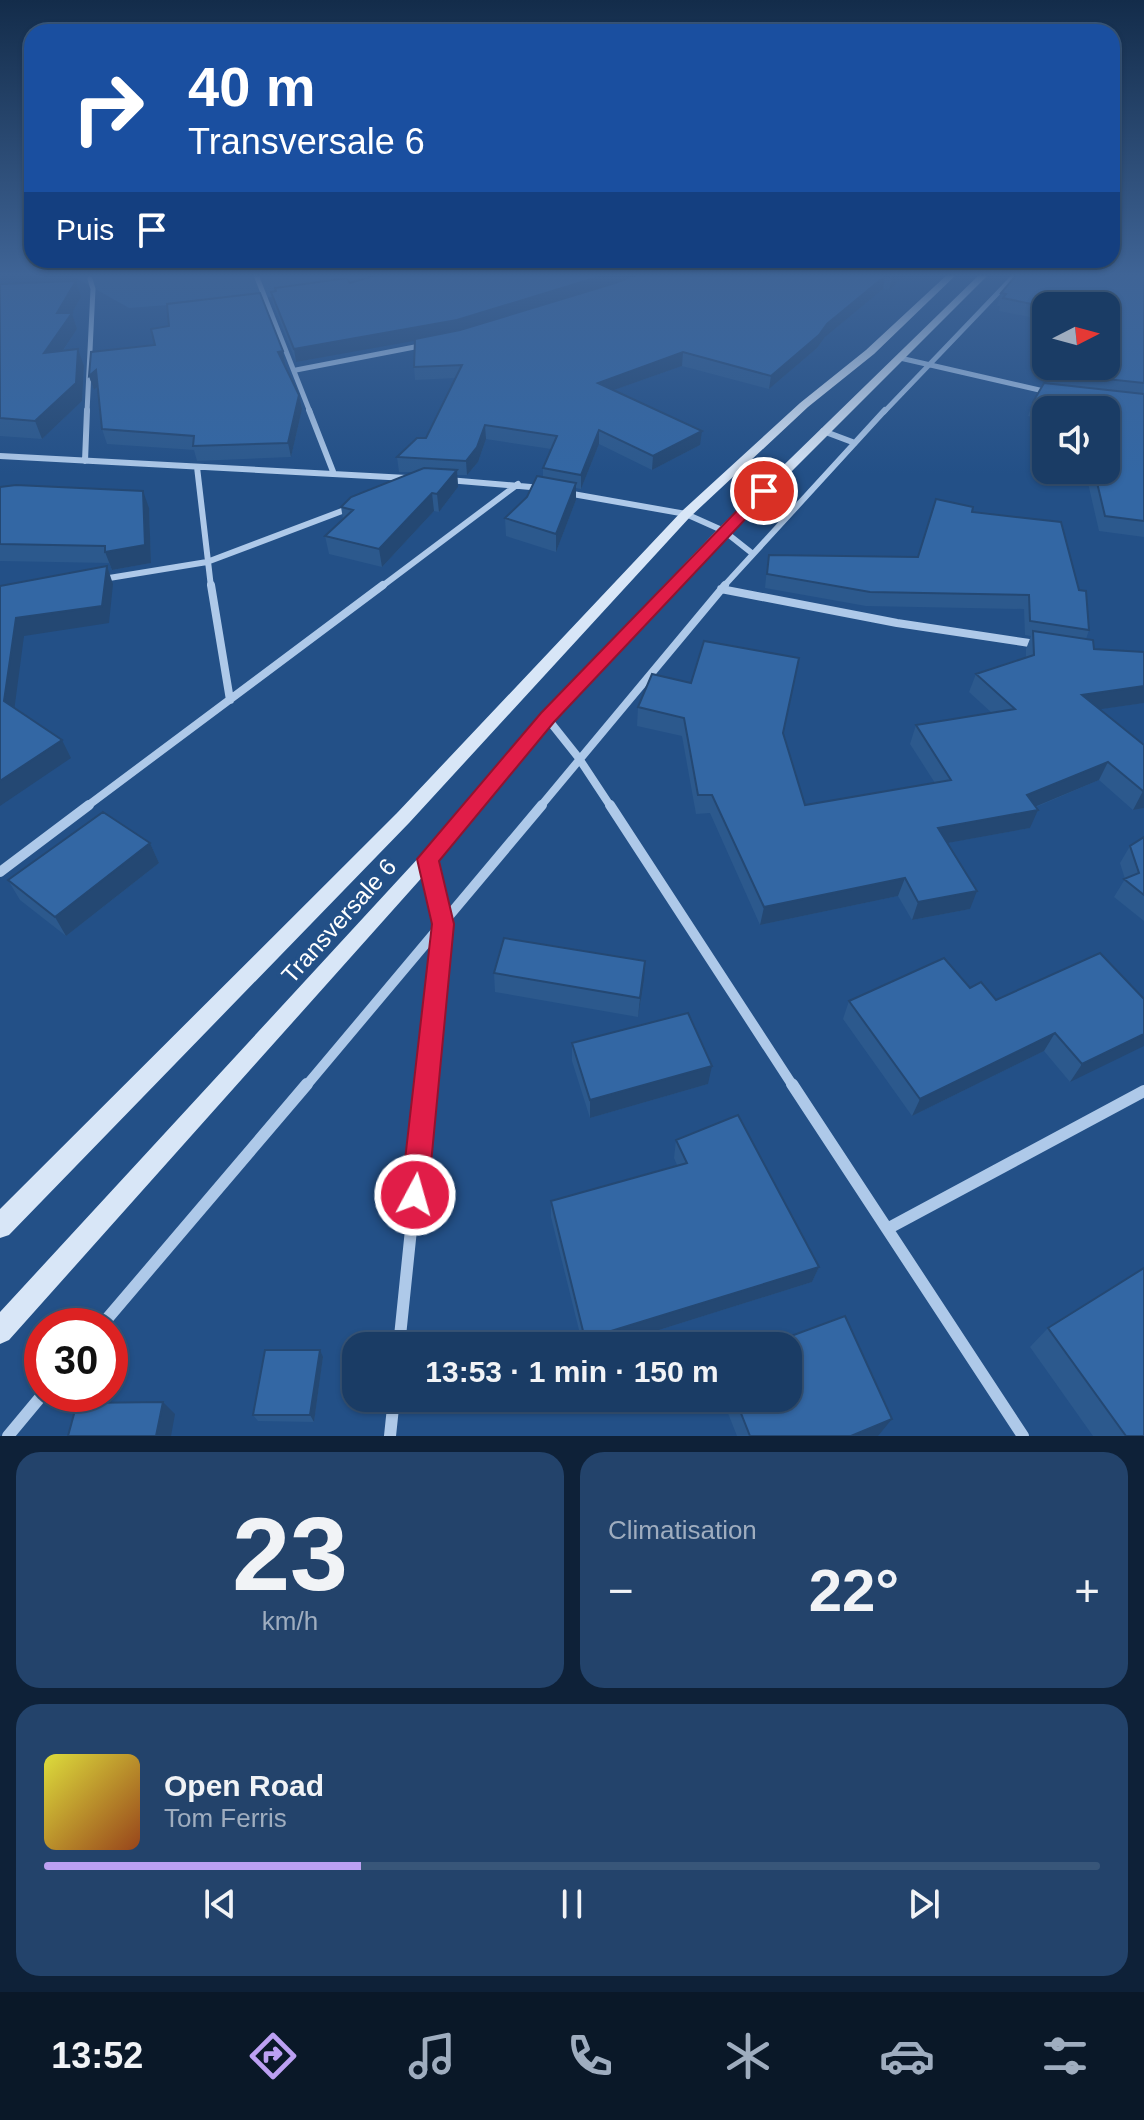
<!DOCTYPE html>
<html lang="fr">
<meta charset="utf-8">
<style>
:root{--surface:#1a3c65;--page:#23436b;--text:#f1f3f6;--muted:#9fadbf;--line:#385679;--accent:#bca0f2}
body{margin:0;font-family:Helvetica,sans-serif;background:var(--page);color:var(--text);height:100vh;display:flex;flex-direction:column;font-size:30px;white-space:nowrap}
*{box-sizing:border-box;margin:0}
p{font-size:26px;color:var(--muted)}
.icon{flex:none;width:44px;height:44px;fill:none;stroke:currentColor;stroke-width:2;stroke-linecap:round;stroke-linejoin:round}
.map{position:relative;height:1436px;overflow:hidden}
.sheet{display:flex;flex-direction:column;gap:16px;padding:16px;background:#0e2138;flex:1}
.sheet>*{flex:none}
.guide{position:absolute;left:24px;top:24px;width:1096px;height:244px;border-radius:24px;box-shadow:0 2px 6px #0004,0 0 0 2px var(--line);background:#1a4fa0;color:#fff;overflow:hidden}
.needle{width:52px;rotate:84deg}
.controls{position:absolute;left:1032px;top:292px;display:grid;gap:16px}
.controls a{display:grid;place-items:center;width:88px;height:88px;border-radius:16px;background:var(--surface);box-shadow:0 2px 6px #0004,0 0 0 2px var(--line);font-size:40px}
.speed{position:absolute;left:24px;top:1308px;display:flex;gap:16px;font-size:40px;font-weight:700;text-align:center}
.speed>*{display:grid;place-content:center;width:104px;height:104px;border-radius:50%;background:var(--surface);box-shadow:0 2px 6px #0004,0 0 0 2px var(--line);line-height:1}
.speed .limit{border:12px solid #d22;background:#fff;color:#111}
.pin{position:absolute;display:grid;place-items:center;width:68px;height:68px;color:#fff;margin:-34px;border:4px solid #fff;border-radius:50%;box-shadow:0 2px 8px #0007}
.me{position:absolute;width:88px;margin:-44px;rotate:6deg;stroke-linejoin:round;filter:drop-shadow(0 0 6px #0008)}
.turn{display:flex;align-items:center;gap:28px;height:168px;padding:0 32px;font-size:36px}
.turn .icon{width:104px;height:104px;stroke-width:2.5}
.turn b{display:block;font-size:56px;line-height:68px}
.then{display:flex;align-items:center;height:76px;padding:0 32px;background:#0003;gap:16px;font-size:30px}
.big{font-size:60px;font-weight:700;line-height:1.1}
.sheet .card{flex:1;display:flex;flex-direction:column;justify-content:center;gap:12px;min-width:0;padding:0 28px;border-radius:24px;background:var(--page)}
.sheet .dial{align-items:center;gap:0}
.dial b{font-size:104px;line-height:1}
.song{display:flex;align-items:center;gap:24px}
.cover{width:96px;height:96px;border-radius:12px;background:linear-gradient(135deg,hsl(60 70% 55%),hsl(20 70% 35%))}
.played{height:8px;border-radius:4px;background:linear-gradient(90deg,var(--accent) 30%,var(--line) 30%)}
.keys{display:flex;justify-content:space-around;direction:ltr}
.heat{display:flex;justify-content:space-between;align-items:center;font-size:44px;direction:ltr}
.sheet .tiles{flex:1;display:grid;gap:16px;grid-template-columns:1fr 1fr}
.card:last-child{grid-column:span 2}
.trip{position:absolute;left:342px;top:1332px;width:460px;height:80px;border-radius:24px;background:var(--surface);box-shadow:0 2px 6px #0004,0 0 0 2px var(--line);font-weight:700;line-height:80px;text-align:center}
.menu{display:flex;height:128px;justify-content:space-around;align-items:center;background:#0a1828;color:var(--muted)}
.menu .icon{width:56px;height:56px}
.menu .active{color:var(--accent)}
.menu b{font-size:36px;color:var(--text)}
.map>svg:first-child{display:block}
.green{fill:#2d629e}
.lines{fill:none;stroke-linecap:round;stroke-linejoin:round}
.minor-far4{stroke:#aec9e9;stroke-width:5}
.minor-far3{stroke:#aec9e9;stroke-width:6}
.minor-far2{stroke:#aec9e9;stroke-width:8}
.minor-far1{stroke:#aec9e9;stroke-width:10}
.minor{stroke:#aec9e9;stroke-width:12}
.secondary{fill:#d8e6f7;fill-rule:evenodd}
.wall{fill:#2c598d}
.shaded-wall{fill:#244873}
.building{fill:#3367a4;stroke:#244873;stroke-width:2}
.route{fill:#e11d48;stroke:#92132f;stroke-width:2}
.labels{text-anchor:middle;stroke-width:8;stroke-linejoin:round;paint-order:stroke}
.street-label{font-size:24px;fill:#fff;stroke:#235087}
</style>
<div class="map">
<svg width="1144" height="1436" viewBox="0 0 1144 1436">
<rect width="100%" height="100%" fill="#235087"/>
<path class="green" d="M67 273H395L324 293 129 308Z"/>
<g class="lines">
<path class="minor-far4" d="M256 275 310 412
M900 358 1048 392
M296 370 425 345
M87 412 93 289 90 279
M884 412 1017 273"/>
<path class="minor-far3" d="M309 410 334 474
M823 431 855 443
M0 456 407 478
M85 461 87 410
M197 467 211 587
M448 480 542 488
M567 493 686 514 724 531 753 554
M103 579 207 562 350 508
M381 587 518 484
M723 587 885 410"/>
<path class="minor-far2" d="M211 585 230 700
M721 589 897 623 1036 644
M547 718 578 757 611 807
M86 807 383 585
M540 807 725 585"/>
<path class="minor-far1" d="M610 805 793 1086
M0 872 89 805
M306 1086 542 805
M426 1086 443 924 428 859"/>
<path class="minor" d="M792 1084 1023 1436
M887 1229 1144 1091
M101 1326 307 1084
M399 1346 426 1084
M8 1436 43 1394
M390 1436 394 1398"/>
<path class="secondary" d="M949 273H958L874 354 808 407 690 517 409 823 9 1235 0 1238V1209L397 813 682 511 800 403 866 350Z
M981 273H990L729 534 553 722 434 864 9 1340 0 1344V1312L422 854 541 714 719 528Z"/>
</g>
<path class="wall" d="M383 273H908L889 290 883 289 825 337 817 348 769 389 682 366 614 390 700 445 652 470 599 444 581 489 576 488V500L556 552 506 536 505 518 527 497 543 477V468L551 449 486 439 478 462 467 475H457L458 487 439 512 434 511 382 567 329 554 325 536 343 519 341 507 413 472H399L397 457 426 438 456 378 415 380 414 367 415 340 296 362 273 304 271 292 350 283Z
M1144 273V537L1099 531 1085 470H1106V410H1046V420L1028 416 1033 402 1046 383 1050 373 1106 306H1046V320L999 311 1000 306H997L1001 293Z
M76 281 81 297 72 313 77 329 63 351 84 366 82 401 42 439 0 436V284Z
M155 345 283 351 285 364H284L299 395 302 409 291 457 197 461 194 450 107 444 102 429 98 386 94 390 89 376Z
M0 487 149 508 151 563 112 570 109 563 0 561Z
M972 512 1089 630 1086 639 1094 649 1144 652V703L1100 709 1144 745V808L1133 810 1099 780 1036 807 1030 828 947 843 970 909 912 920 898 896 760 925 710 813 696 814 682 736 637 726 638 707 783 733 805 805 935 783 910 744 916 725 992 713 969 692 976 674 1026 657V649L1031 636 1025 635 1024 609 866 606 765 588 767 568 769 555 918 557Z
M1144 837V921L1114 897 1125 879 1120 863 1130 846Z
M150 843 159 863 66 936 20 900 8 880Z
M494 973 644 980 638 1017 495 992Z
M970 988 996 1000 1144 999 1070 1082 1044 1051 912 1116 843 1019 849 1001Z
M572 1043 708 1084 590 1118 572 1061Z
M676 1140 819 1267 812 1282 608 1346H583L551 1217V1201L677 1165 674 1158Z
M1048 1328 1144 1436H1093L1030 1347Z
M323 1357 314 1422 258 1421 253 1415Z
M722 1398H788L879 1436H737Z"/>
<path class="shaded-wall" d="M611 273H641L611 285 458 333 296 362 294 349Z
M898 273H908L889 290 892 278Z
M885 276 883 289 825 337 817 348 769 389 771 376 827 324Z
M76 281 81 297 72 313 77 329 50 370 44 353 57 313Z
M78 349 84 366 82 401 42 439 35 421Z
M283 351 285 364 280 365 278 352Z
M683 352 682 366 597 396 598 383Z
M96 370 101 383 94 390 89 376Z
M299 395 302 409 291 457 288 443Z
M485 425 486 439 478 462 467 475 466 461Z
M599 430V444L581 489V475Z
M702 431 700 445 652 470 653 456Z
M457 470 458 487 439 512 437 494Z
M576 483V500L556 552V534Z
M143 491 149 508 151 563 112 570 105 552Z
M432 493 434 511 382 567 379 549Z
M107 566 113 584 109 623 24 636 13 719 4 701 16 618Z
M1144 686V703L1074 713 1082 695Z
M62 740 71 758 0 806V781Z
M1108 762 1099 780 1020 813 1038 810 1030 828 931 846 938 828 1027 795Z
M1143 791H1144V808L1133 810Z
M150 843 159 863 66 936 55 917Z
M905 878 898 896 760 925 764 907Z
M977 891 970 909 912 920 918 902Z
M645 961 644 980 638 1017 640 998Z
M1055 1033 1044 1051 912 1116 920 1099Z
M1144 1034V1046L1070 1082 1082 1064Z
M712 1066 708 1084 590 1118V1100Z
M819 1267 812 1282 608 1346H585V1339Z
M320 1350 323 1357 314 1422 310 1415Z
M163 1402 175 1414 171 1436H156Z
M892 1419 878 1436H851Z"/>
<path class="building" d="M383 273H611L457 320 294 349 271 292 276 291 275 288 347 278 350 283Z
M641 273H898L892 278 885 276 827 324 819 335 771 376 683 352 598 383 702 431 653 456 599 430 581 475 543 468 557 436 485 425 477 447 466 461 397 457 417 438H426L462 365 414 367 415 339 460 330 615 283Z
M1018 273H1144V383L1050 373 1053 366H1106V306L1046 307 1003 298 1006 294 1001 293Z
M76 281 57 313H72L44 353 78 349 76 383 35 421 0 418V284Z
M260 293 283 351 278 352 299 395 288 443 193 446 194 436 102 429 96 370 89 376 91 352 155 345 151 329 169 326 167 304Z
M1044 383 1144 394V521L1105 516 1094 470H1106V410H1065V409L1033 402Z
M424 468 457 470 437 494 432 493 379 549 325 536 353 510 341 507 351 497Z
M537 476 576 483 556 534 505 518 527 497Z
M16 485 143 491 145 545 105 552V546L0 544V487Z
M936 499 973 507 972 512 1061 522 1079 590 1086 591 1089 630 1030 621 1029 595 870 592 767 574 769 555 918 557Z
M107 566 102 606 16 618 4 701 62 740 0 781V586Z
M1033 631 1093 640 1094 649 1144 652V686L1082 695 1144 745V791H1143L1108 762 1027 795 1038 810 938 828 977 891 918 902 905 878 764 907 712 795H698L684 718 638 707 652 674 691 683 704 641 799 658 783 733 805 805 951 780 916 725 1015 709 976 674 1034 655Z
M103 812 150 843 55 917 8 880Z
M1144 837V895L1124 879 1139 873 1130 846Z
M504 938 645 961 640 998 494 973Z
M1100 953 1144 999V1034L1082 1064 1055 1033 920 1099 849 1001 944 958 970 988 981 982 996 1000Z
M688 1013 712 1066 590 1100 572 1043Z
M738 1115 819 1267 585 1339 551 1201 687 1163 676 1140Z
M1144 1268V1436H1126L1048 1328Z
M845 1316 892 1419 851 1436H750L735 1398H788V1346H764Z
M265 1350H320L310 1415H253Z
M163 1402 156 1436H68L77 1403Z"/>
<linearGradient id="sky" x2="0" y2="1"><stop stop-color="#132c4a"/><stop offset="0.58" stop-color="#3f6496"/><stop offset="1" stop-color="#3f6496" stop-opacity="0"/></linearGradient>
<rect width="1144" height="474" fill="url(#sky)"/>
<path class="route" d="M764 486 771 491 769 494 554 722 439 861 454 924 428 1195 424 1205 415 1209 405 1205 401 1195 432 924 417 859 541 713 759 488Z"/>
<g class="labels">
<g class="street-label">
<text transform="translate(339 921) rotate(-48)" y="8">Transversale 6</text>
</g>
</g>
</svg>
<div class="controls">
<a><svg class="needle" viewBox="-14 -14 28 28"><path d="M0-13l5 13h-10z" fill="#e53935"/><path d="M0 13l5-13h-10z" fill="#9fadbf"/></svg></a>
<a><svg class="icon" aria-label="sound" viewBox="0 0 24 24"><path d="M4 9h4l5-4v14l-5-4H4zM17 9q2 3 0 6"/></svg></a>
</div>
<div class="speed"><div class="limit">30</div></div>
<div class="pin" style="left:764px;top:491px;background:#d93025"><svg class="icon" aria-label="arrive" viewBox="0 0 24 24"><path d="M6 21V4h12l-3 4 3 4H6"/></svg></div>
<svg class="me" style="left:415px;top:1195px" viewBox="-20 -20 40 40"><circle r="17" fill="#e11d48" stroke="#fff" stroke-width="3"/><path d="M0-11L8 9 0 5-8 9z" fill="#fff"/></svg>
<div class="trip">13:53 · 1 min · 150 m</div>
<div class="guide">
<div class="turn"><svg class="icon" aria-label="right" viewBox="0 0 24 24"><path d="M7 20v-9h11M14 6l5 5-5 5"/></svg><div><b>40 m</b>Transversale 6</div></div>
<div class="then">Puis<svg class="icon" aria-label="arrive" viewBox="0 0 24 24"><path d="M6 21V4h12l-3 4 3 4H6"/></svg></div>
</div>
</div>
<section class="sheet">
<div class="tiles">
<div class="card dial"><b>23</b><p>km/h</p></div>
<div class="card"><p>Climatisation</p>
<div class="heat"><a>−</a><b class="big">22°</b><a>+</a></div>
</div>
<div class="card">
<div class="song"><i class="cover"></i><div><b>Open Road</b><p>Tom Ferris</p></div></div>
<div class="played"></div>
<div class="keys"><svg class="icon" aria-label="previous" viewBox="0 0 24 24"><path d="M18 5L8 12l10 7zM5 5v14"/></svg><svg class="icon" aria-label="pause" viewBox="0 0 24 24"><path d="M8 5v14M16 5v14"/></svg><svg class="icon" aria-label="next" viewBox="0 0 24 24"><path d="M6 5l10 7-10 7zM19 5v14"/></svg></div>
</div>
</div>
</section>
<nav class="menu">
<b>13:52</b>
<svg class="icon active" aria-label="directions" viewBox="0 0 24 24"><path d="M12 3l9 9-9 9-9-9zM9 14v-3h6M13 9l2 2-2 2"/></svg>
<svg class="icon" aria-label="music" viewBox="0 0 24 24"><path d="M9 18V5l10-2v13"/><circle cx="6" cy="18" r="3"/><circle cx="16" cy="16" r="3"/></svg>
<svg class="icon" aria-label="phone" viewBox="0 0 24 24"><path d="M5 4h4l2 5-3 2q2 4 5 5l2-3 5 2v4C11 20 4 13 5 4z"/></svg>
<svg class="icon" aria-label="climate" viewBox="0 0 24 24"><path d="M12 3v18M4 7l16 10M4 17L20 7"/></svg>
<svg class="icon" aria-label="car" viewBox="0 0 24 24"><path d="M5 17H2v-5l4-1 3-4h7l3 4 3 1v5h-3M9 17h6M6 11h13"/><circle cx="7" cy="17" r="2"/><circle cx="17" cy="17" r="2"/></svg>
<svg class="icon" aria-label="filters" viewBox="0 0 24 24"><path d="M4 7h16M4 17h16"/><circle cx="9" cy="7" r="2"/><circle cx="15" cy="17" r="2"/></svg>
</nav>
